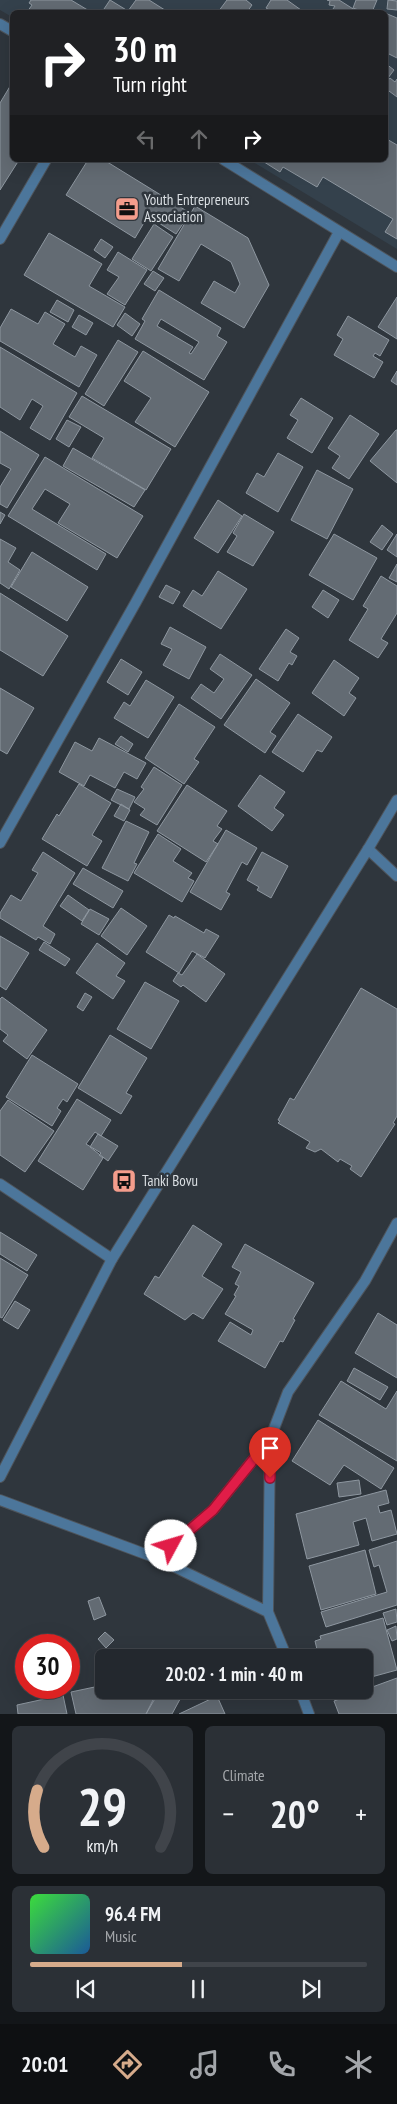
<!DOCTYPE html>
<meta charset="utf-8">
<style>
:root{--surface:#23282e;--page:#2b3036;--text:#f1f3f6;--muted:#a3a6aa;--line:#40444a;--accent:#d6ab8b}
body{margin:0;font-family:"PT Sans Narrow",sans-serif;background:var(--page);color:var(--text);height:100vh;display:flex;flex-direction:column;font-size:19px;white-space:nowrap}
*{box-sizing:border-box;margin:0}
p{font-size:16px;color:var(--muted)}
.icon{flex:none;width:28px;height:28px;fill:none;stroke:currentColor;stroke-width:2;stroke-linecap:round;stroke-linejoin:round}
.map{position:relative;height:1714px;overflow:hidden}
.drawer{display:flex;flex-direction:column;gap:12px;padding:12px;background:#131619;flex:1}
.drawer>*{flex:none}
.hud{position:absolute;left:10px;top:10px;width:378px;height:152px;border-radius:8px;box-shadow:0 5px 20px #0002,0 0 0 1px var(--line);background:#202124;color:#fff;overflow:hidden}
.speed{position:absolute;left:15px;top:1634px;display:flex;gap:10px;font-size:25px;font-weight:700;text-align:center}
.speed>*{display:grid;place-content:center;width:65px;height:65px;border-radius:50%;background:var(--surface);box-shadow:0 5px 20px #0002,0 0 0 1px var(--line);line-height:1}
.speed .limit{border:8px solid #d22;background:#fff;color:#111}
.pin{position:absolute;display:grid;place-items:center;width:42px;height:42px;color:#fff;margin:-51px -21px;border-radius:50% 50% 50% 0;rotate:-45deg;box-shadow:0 0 5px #0007}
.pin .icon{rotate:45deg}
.me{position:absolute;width:55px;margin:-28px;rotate:51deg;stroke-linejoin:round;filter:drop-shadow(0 0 4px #0008)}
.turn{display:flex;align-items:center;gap:18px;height:105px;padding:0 20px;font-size:22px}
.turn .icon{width:65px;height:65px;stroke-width:2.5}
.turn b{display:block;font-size:35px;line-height:42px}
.lanes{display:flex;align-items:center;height:48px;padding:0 20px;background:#0003;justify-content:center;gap:25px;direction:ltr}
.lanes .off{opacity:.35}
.big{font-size:38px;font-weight:600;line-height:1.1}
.drawer .tile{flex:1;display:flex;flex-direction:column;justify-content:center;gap:8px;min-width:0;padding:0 18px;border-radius:8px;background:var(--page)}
.drawer .dial{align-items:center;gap:0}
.dial svg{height:130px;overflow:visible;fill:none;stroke:var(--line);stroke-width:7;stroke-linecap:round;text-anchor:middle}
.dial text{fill:var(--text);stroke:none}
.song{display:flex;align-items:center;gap:15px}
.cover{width:60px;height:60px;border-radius:8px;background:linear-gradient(135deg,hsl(120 70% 55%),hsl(210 70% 35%))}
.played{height:5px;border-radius:2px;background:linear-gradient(90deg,var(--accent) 45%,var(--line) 45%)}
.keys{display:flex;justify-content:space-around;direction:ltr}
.heat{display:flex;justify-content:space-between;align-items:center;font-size:28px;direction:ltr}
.drawer .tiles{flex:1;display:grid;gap:12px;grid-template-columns:1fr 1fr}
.tile:last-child{grid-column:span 2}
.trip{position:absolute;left:95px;top:1649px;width:278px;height:50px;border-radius:8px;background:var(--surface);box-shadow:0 5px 20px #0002,0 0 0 1px var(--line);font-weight:600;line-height:50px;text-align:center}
.menu{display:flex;height:80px;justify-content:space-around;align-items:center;background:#0e1012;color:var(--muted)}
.menu .icon{width:35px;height:35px}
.menu .active{color:var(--accent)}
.menu b{font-size:22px;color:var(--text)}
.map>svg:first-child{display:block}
.built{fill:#34414c}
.building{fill:#636b73;stroke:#8e97a0;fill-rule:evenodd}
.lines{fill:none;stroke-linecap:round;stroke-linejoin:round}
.minor-casing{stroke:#4e545b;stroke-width:12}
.tertiary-casing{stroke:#4e545b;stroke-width:12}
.minor{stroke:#4c769b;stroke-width:10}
.tertiary{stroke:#4c769b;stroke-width:10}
.route-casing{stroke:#92132f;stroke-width:12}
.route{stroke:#e11d48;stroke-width:9}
.labels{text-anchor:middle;stroke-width:5;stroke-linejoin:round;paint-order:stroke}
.poi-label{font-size:15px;fill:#dadfe3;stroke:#2f363d;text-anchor:start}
</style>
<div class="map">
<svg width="397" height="1714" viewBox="0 0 397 1714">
<rect width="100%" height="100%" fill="#2f363d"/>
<path class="built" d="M0 0H397V249L250 160H385V12H12V17L0 10Z"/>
<path class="building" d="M31 0H71L91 12H27L32 5 29 3Z
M110 0 128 11 136 0H149L168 12H102Z
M227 0H246L252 5 247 12H218Z
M271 0H287L301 10 299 12H273L266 8Z
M327 0H339L358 12H331L335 6 329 5 330 1Z
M356 0H377L372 12H364L353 8Z
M388 0 397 1V10L387 9Z
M385 13 397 18V58L385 52Z
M385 63 394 70 385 82Z
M390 78 395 82 397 79V97L385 88V84Z
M12 83V160H19L0 190V103Z
M385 138 397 145V239L385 232 393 219 323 177 317 187 283 167 280 172 261 160H385Z
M88 160H104L190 213 176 234 148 216 135 238 66 195Z
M195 206 248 238 269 285 244 328 201 303 214 281 235 293 240 284 231 262 201 244 179 281 158 269Z
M154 224 173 237 151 271 132 259Z
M49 233 102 264 89 286 125 307 113 327 24 275Z
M101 239 113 247 105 258 94 250Z
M118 252 147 270 125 305 107 294 119 277 107 270Z
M153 271 164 278 155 291 144 284Z
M159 290 221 328 217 336 227 342 204 380 135 339 145 321 142 319ZM161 319 199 342 191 354 189 353 193 347 157 326Z
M397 297V339L378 327Z
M57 300 74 310 68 322 50 312Z
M11 309 38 324 45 312 65 324 53 344 75 357 81 346 97 355 79 387 0 341V328Z
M125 313 140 324 132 336 117 325Z
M79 315 93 323 86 335 72 327Z
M348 316 389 340 380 356 375 353 373 356 383 362 374 378 334 355 343 339 337 335Z
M118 340 138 352 104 406 85 394Z
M0 347 77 393 50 440 30 428 43 406 32 399 20 420 0 407Z
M143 351 209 392 175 447 135 422 151 398 124 381Z
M397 371V385L391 381Z
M82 396 171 449 146 490 92 458 104 438 69 417Z
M301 398 333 418 312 453 287 438 298 420 290 415Z
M350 415 379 434 349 479 332 468 340 456 328 448Z
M67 420 81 427 69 447 56 439Z
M396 430H397V483L370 461Z
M0 431 39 455 7 508 0 504V487L11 469 0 463Z
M73 448 145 490 134 507 63 466Z
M278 453 303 467 278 512 246 493 257 473 264 477Z
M45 457 143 516 117 558 58 523 70 504 45 489 32 509 106 554 97 570 8 516Z
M317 470 353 489 327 539 291 520Z
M218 500 242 516 218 553 194 538Z
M0 512 5 515 0 524Z
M244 514 274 532 253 566 227 552 237 536 233 533Z
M382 525 393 534 382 550 370 542Z
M334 534 377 558 353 600 309 575Z
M397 534V557L387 550Z
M0 539 16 548 8 562 20 570 9 589 0 583Z
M32 552 88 587 67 621 11 587Z
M397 564V582L389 578Z
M218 571 247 589 221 629 183 606 193 590 202 596Z
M381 576 397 586V613L381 639 388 643 378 658 349 640 368 609 363 606Z
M166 585 180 592 173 604 159 597Z
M323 590 339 600 328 618 312 607Z
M0 593 68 636 43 676 0 650Z
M170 627 206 647 189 679 163 665 172 649 161 644Z
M286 629 299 638 290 652 297 656 292 665 289 663 278 681 259 669Z
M220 654 252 675 221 719 191 698 201 684 214 693 224 679 210 669Z
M121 659 142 672 128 695 107 682Z
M334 660 359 678 349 693 356 698 344 716 312 693Z
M256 679 290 703 270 732 276 736 265 753 224 725Z
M146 680 174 697 148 738 114 718 124 702 130 706Z
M0 688 34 708 7 754 0 750Z
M179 704 215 727 194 759 199 762 184 784 145 758Z
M298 714 332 737 322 752 317 750 303 772 272 752Z
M121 736 133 744 128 752 115 744Z
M99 738 146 763 137 779 124 772 115 788 90 775 84 786 59 772 75 742 92 751Z
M154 767 182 785 157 825 140 815 145 809 134 802 144 789 141 787Z
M260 775 285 792 274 808 284 815 272 831 238 806Z
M79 784 111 803 92 835 102 841 87 866 42 839 57 814 59 816Z
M187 785 227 811 217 826 222 829 213 841 218 844 206 862 157 831Z
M117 789 135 797 129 809 111 800Z
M121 804 130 810 124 821 114 816Z
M126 821 149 832 134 863 137 864 128 881 102 868Z
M226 830 257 848 247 865 242 862 226 892 230 894 221 910 190 892Z
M158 834 181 849 173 861 192 873 188 878 194 881 182 902 134 873Z
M43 852 75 873 43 926 55 934 50 944 38 937 36 940 0 918V913L11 895 21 901 38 873 32 870Z
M262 852 288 866 271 898 257 890 259 887 247 880Z
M83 868 123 891 113 908 73 884Z
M68 895 89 910 82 921 60 906Z
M121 908 147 926 127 955 101 936Z
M90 909 109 919 99 935 81 924Z
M169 915 174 918 175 916 204 933 206 929 219 936 205 958 192 951 179 973 146 952Z
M0 936 29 953 6 990 0 986Z
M44 942 70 959 65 966 39 950Z
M97 943 125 963 116 976 125 981 113 999 76 973Z
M197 954 225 974 206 1002 183 985 181 987 173 981 178 973 182 975Z
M145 982 179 1001 151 1049 117 1029Z
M361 988 397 1009V1116L393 1123 395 1124 361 1177 350 1169 352 1166 340 1159 338 1162 321 1149 315 1152 306 1148 310 1142 278 1123 280 1121 278 1120 290 1098 294 1100Z
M85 993 92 997 83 1011 77 1007Z
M2 997 47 1030 27 1059 3 1041 8 1035 0 1029V999Z
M110 1035 147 1058 126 1093 132 1096 121 1114 78 1088Z
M32 1055 78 1084 67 1102 63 1099 57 1108 61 1111 52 1126 6 1097Z
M77 1099 111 1120 101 1136 95 1132 86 1144 101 1153 99 1155 103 1158 83 1190 38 1161Z
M8 1100 54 1131 25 1172 0 1155V1111Z
M98 1134 118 1146 108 1161 90 1147Z
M193 1225 222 1244 202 1276 223 1289 203 1319 193 1313 185 1320 144 1294 155 1276 159 1278Z
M0 1232 37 1255 27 1271 0 1254Z
M245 1244 314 1283 293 1319 295 1320 283 1342 280 1341 265 1368 218 1341 230 1322 251 1335 253 1330 225 1314 236 1296 234 1295 239 1286 235 1284 241 1272 232 1267Z
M0 1258 28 1275 2 1318 0 1317Z
M15 1301 30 1310 18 1329 3 1320Z
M378 1313 397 1325V1378L355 1353Z
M354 1368 388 1387 380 1400 347 1381Z
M341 1381 386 1409 397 1391V1461L319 1415Z
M318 1420 394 1468 381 1489 344 1465 330 1485 292 1461Z
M359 1480 361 1494 339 1497 337 1483Z
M386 1490 389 1503 378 1506 380 1513 391 1510 397 1534 372 1541 366 1518 353 1522 359 1545 307 1559 296 1514Z
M397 1541V1605L326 1627 321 1612 387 1592 379 1565 374 1567 369 1550Z
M365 1550 376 1594 321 1610 309 1566Z
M99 1597 106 1615 94 1620 88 1601Z
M396 1609 397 1622 387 1625 383 1613Z
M383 1618 397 1670 364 1679V1658H319L315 1641 321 1639 320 1636Z
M396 1626 397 1639 392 1641 387 1630Z
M105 1632 114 1640 106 1648 98 1639Z
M26 1660V1671L25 1672 22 1661Z
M397 1678V1714H339L334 1701Z
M104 1685V1690H158L146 1714H76L71 1692Z
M160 1690H185L172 1714H146Z
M63 1695 67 1714H18L17 1705Z
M217 1696 225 1714H179Z"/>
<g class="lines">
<defs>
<path id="minor" d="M0 24 12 31
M224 160 397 267
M0 239 46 160
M0 843 136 602 339 232
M368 849 397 876
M0 1184 112 1259
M0 1500 156 1558 213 1510 270 1439 288 1392 365 1281 397 1223
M156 1558 268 1612 287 1658
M268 1612 270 1439
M300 1690 309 1714"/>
<path id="tertiary" d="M0 1477 112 1259 368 849 397 800"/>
</defs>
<use href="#minor" class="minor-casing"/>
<use href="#tertiary" class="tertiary-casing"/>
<use href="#minor" class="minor"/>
<use href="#tertiary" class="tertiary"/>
</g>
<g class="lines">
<defs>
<path id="route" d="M171 1546 213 1510 270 1439V1478"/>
</defs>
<use href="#route" class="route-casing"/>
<use href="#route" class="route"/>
</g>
<defs>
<symbol id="office-square" viewBox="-11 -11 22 22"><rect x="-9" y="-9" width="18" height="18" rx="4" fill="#f49d8c" stroke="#2f363d"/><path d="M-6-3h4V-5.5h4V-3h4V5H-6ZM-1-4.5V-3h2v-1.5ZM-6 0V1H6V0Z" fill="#111"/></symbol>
<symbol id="bus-square" viewBox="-11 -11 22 22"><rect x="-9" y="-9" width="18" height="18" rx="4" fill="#f49d8c" stroke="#2f363d"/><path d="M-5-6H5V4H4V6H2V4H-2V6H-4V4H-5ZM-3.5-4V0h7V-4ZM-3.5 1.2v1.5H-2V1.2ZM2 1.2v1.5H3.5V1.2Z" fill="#111"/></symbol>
</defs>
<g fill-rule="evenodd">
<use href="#office-square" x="113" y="195" width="28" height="28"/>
<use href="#bus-square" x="110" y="1167" width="28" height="28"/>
</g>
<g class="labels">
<g class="poi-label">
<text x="144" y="205">Youth Entrepreneurs<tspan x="144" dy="17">Association</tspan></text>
<text x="142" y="1186">Tanki Bovu</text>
</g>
</g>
</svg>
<div class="speed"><div class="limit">30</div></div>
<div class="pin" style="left:270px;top:1478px;background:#d93025"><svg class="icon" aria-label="arrive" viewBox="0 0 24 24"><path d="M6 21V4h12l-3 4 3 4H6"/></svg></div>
<svg class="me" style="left:171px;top:1546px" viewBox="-20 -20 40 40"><circle r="19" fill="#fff"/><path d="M0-13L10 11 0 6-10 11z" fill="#e11d48"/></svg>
<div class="trip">20:02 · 1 min · 40 m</div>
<div class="hud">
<div class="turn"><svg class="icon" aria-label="right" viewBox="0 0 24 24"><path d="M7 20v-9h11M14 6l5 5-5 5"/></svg><div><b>30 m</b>Turn right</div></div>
<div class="lanes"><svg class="icon off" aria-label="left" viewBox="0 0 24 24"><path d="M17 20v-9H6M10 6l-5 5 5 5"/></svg><svg class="icon off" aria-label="ahead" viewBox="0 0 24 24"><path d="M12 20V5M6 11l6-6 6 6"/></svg><svg class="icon" aria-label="right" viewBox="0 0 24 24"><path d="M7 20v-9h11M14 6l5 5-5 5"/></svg></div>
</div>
</div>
<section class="drawer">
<div class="tiles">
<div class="tile dial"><svg viewBox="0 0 100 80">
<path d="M14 69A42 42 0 1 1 86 69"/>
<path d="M14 69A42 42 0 0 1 10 34" stroke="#d6ab8b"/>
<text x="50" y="56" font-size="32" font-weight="700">29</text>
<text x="50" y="72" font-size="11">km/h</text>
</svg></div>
<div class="tile"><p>Climate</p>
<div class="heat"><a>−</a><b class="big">20°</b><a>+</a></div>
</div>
<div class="tile">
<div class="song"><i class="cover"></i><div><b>96.4 FM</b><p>Music</p></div></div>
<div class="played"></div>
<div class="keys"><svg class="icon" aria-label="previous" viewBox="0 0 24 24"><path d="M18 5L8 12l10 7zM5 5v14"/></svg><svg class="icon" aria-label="pause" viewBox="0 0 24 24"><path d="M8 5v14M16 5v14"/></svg><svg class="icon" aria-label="next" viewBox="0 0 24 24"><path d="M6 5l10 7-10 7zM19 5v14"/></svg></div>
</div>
</div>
</section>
<nav class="menu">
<b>20:01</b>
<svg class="icon active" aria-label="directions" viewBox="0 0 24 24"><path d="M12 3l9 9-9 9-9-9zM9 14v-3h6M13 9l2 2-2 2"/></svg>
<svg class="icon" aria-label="music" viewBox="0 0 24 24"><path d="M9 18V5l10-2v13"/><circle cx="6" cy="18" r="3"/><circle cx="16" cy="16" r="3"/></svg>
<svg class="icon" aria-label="phone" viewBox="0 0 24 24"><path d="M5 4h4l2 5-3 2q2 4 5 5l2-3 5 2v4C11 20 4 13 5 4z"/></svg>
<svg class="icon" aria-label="climate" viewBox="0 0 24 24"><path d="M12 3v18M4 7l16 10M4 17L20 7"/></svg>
</nav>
